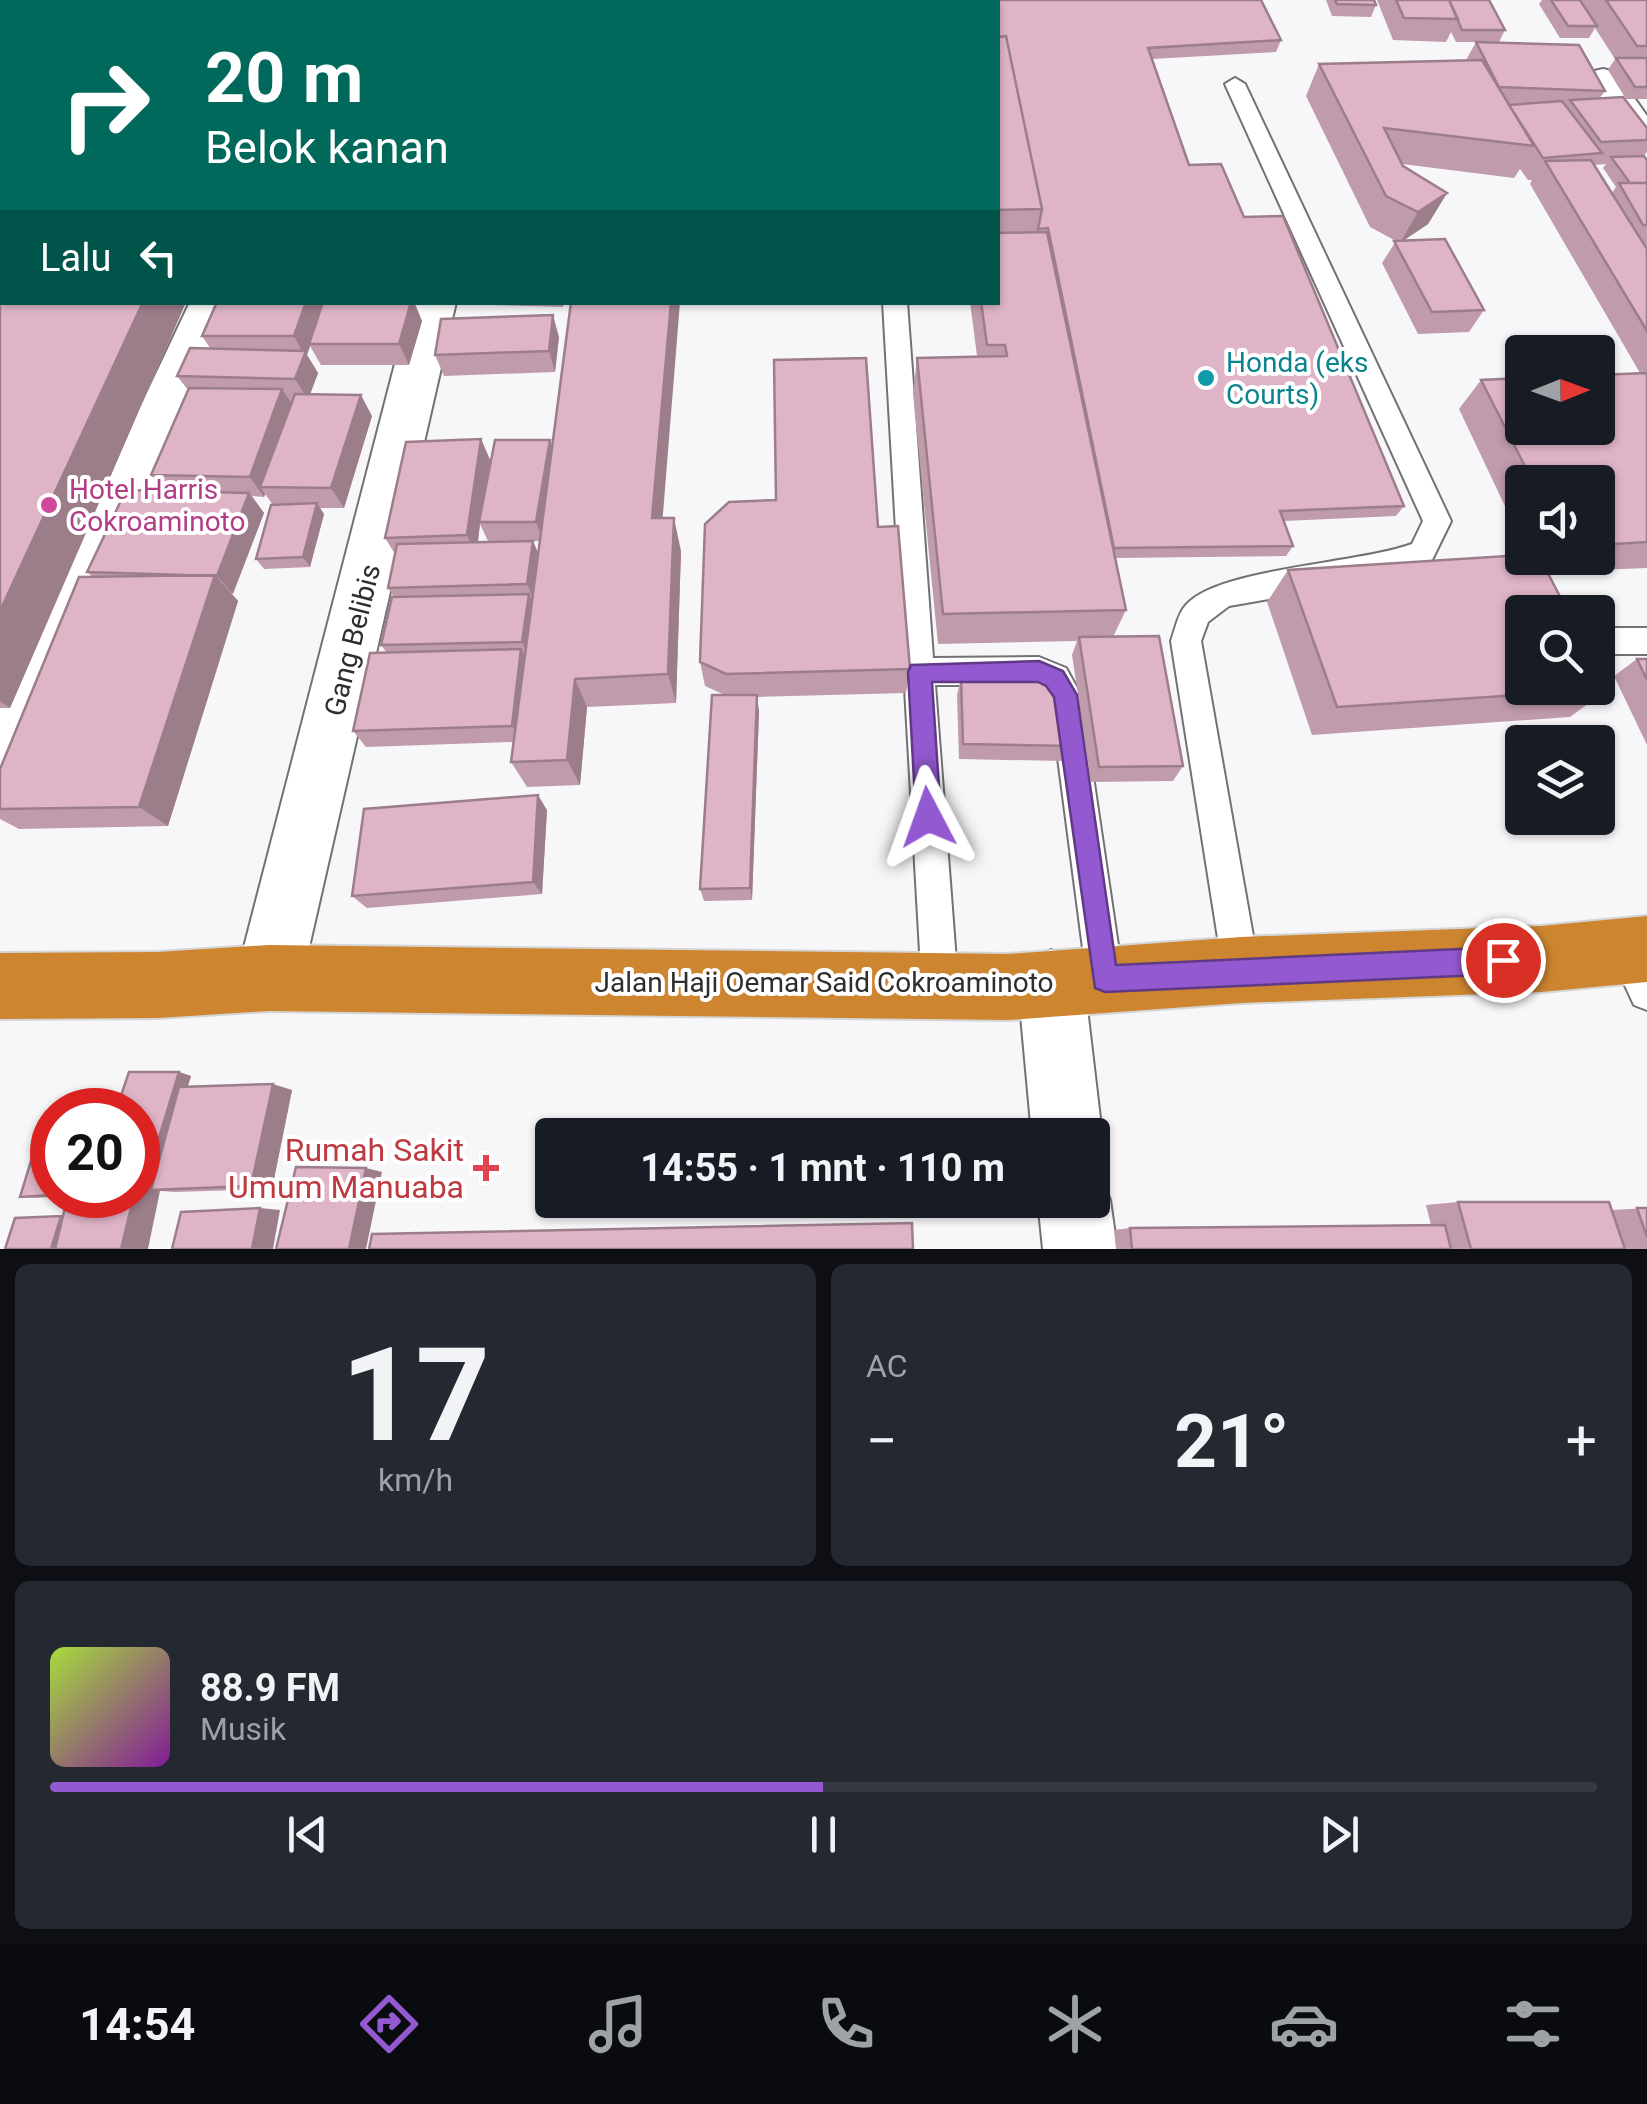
<!DOCTYPE html>
<html lang="id">
<meta charset="utf-8">
<style>
:root{--surface:#171b24;--page:#242831;--text:#f1f3f6;--muted:#9ea1a6;--line:#363941;--accent:#9359d0}
body{margin:0;font-family:Roboto,sans-serif;background:var(--page);color:var(--text);height:100vh;display:flex;flex-direction:column;font-size:38px;white-space:nowrap}
*{box-sizing:border-box;margin:0}
p{font-size:32px;color:var(--muted)}
.icon{flex:none;width:55px;height:55px;fill:none;stroke:currentColor;stroke-width:2;stroke-linecap:round;stroke-linejoin:round}
.map{position:relative;height:1249px;overflow:hidden}
.panel{display:flex;flex-direction:column;gap:15px;padding:15px;background:#0d0f14;flex:1}
.panel>*{flex:none}
.hud{position:absolute;left:0px;top:0px;width:1000px;height:305px;box-shadow:0 2px 8px #0004;background:#00695c;color:#fff;overflow:hidden}
.needle{width:65px;rotate:89deg}
.tools{position:absolute;left:1505px;top:335px;display:grid;gap:20px}
.tools a{display:grid;place-items:center;width:110px;height:110px;border-radius:10px;background:var(--surface);box-shadow:0 2px 8px #0004;font-size:50px}
.speed{position:absolute;left:30px;top:1088px;display:flex;gap:20px;font-size:50px;font-weight:700;text-align:center}
.speed>*{display:grid;place-content:center;width:130px;height:130px;border-radius:50%;background:var(--surface);box-shadow:0 2px 8px #0004;line-height:1}
.speed .limit{border:15px solid #d22;background:#fff;color:#111}
.pin{position:absolute;display:grid;place-items:center;width:85px;height:85px;color:#fff;margin:-42px;border:5px solid #fff;border-radius:50%;box-shadow:0 2px 10px #0007}
.me{position:absolute;width:110px;margin:-55px;rotate:356deg;stroke-linejoin:round;filter:drop-shadow(0 0 8px #0008)}
.turn{display:flex;align-items:center;gap:35px;height:210px;padding:0 40px;font-size:45px}
.turn .icon{width:130px;height:130px;stroke-width:2.5}
.turn b{display:block;font-size:70px;line-height:85px}
.then{display:flex;align-items:center;height:95px;padding:0 40px;background:#0003;gap:20px;font-size:38px}
.big{font-size:75px;font-weight:700;line-height:1.1}
.panel .widget{flex:1;display:flex;flex-direction:column;justify-content:center;gap:15px;min-width:0;padding:0 35px;border-radius:15px;background:var(--page)}
.panel .dial{align-items:center;gap:0}
.dial b{font-size:130px;line-height:1}
.song{display:flex;align-items:center;gap:30px}
.cover{width:120px;height:120px;border-radius:15px;background:linear-gradient(135deg,hsl(80 70% 55%),hsl(290 70% 35%))}
.played{height:10px;border-radius:5px;background:linear-gradient(90deg,var(--accent) 50%,var(--line) 50%)}
.keys{display:flex;justify-content:space-around;direction:ltr}
.heat{display:flex;justify-content:space-between;align-items:center;font-size:55px;direction:ltr}
.panel .tiles{flex:1;display:grid;gap:15px;grid-template-columns:1fr 1fr}
.widget:last-child{grid-column:span 2}
.trip{position:absolute;left:535px;top:1118px;width:575px;height:100px;border-radius:10px;background:var(--surface);box-shadow:0 2px 8px #0004;font-weight:700;line-height:100px;text-align:center}
.menu{display:flex;height:160px;justify-content:space-around;align-items:center;background:#090b0e;color:var(--muted)}
.menu .icon{width:70px;height:70px}
.menu .on{color:var(--accent)}
.menu b{font-size:45px;color:var(--text)}
.map>svg:first-child{display:block}
.lines{fill:none;stroke-linecap:round;stroke-linejoin:round}
.lane-casing{stroke:#727275;stroke-width:4}
.street-casing{stroke:#727275;stroke-width:4}
.highway-casing{stroke:#d5d5d5;stroke-width:4}
.lane{fill:#fff;fill-rule:evenodd}
.street{fill:#fff;fill-rule:evenodd}
.highway{fill:#ce852f;fill-rule:evenodd}
.wall{fill:#c09bab;fill-rule:evenodd}
.shaded-wall{fill:#9c7e8b}
.building{fill:#dfb4c7;stroke:#9c7e8b;stroke-width:2.5}
.route{fill:#9359d0;stroke:#603a87;stroke-width:2.5}
.culture-dot{fill:#0f9aa8;stroke:#fff;stroke-width:4}
.hotel-dot{fill:#d1479c;stroke:#fff;stroke-width:4}
.health-dot{fill:#e0444e;stroke:#fff;stroke-width:4}
.labels{text-anchor:middle;stroke-width:8;stroke-linejoin:round;paint-order:stroke}
.culture-label{font-size:28px;fill:#0d838f;stroke:#fff;text-anchor:start}
.hotel-label{font-size:28px;fill:#b23c85;stroke:#fff;text-anchor:start}
.street-label{font-size:28px;fill:#2e2e2f;stroke:#fff}
.near-health-label{font-size:32px;fill:#be3a42;stroke:#fff;text-anchor:end}
</style>
<div class="map">
<svg width="1647" height="1249" viewBox="0 0 1647 1249">
<rect width="100%" height="100%" fill="#f7f7fa"/>
<g class="lines">
<defs>
<path id="lane" d="M150 0H175L177 2H152Z
M1235 78 1245 84 1451 521 1432 560 1383 579 1229 606 1208 622 1201 641 1259 970 1254 983 1241 988 1228 983 1223 970 1171 641C1175 630 1178 613 1186 605 1218 568 1358 564 1412 544L1423 521 1225 84Z
M883 302H907L933 658 1039 657 1066 668 1081 695 1123 979 1118 992 1105 997 1092 992 1087 979 1050 697 1037 685H935L958 987 953 1000 940 1005 927 1000 922 987Z
M1598 628H1647V654H1598Z
M1627 933 1640 938 1647 953V1010L1634 1005 1609 951 1614 938Z"/>
<path id="street" d="M1603 69 1616 72 1647 116V158L1633 154 1584 80 1590 72Z
M190 302H235L21 786 0 795V703Z
M411 302H456L302 978 292 1001 269 1011 246 1001 236 978Z
M1051 950 1074 960 1084 983 1102 1135 1092 1159V1135H1032L1018 983 1028 960Z
M1092 1171 1100 1174 1110 1200 1117 1249H1043L1038 1200H1092Z"/>
<path id="highway" d="M1647 916V982L1541 992 1241 1003 1008 1020 269 1011 158 1018 0 1019V953L158 952 269 945 1008 954 1241 937 1541 926Z"/>
</defs>
<use href="#lane" class="lane-casing"/>
<use href="#street" class="street-casing"/>
<use href="#highway" class="highway-casing"/>
<use href="#lane" class="lane"/>
<use href="#street" class="street"/>
<use href="#highway" class="highway"/>
</g>
<path class="wall" d="M360 0H435L434 2H361Z
M507 0H551L550 2H507Z
M844 0H1261L1281 40 1276 52 1152 59 1189 165 1244 217 1404 506 1396 516 1284 521 1293 546 1286 556 1115 558 1126 610 1113 637 1183 766 1173 781 1091 782 1072 655 1077 641 938 644 913 394 917 358 977 356 970 302H998V2H844Z
M1326 0H1374L1376 5 1371 17 1332 16Z
M1377 0H1489L1505 30 1499 42 1605 91 1599 99 1647 128V152L1644 156 1647 160V568L1548 572 1608 689 1570 717 1312 735 1267 602 1288 570 1522 558H1598V482H1522V542L1459 409 1481 380 1640 373 1530 184 1532 180H1528L1520 169 1514 178 1402 164 1447 193 1428 224 1404 240 1484 310 1469 332 1418 334 1382 263 1396 241 1370 227 1306 96 1319 64 1466 60 1476 42H1456L1451 32 1446 42 1393 40ZM1606 164 1603 168 1616 187 1612 193 1594 165Z
M1542 0H1647V99H1626L1608 70 1615 59 1595 28 1589 38H1560L1539 4Z
M0 136 2 302H186L10 708H0Z
M323 302H414L422 321 409 365H321L310 346 307 355 318 373 310 394 372 416 344 508H320L324 514 310 567 264 569 256 559 273 505 265 494 264 497 252 496 264 513 232 594 238 601 168 826 19 829 0 819V769L93 577 87 572 165 491 151 475 188 390 177 376 210 348 202 336 322 306Z
M458 302H564L563 307 459 304Z
M559 337 555 372 444 376 435 355Z
M481 439 490 460 486 488 550 440 552 445 663 518 681 551 676 703 587 707 580 785 527 787 511 762 513 742 366 747 353 731 387 653 381 645 394 597 388 588 395 554 385 538ZM480 524 488 541H525L478 542ZM533 541H540L538 553Z
M878 527 910 669 906 693 757 697 759 712 752 900 704 901 700 889 725 695 705 686 700 662Z
M1637 659H1647V745L1614 676Z
M961 678 1070 746 1063 761 959 759 957 695Z
M547 810 542 894 367 908 352 896Z
M179 1072 191 1076 187 1087 292 1090 272 1189 175 1192 160 1191 63 1216 68 1196 35 1198 20 1197 52 1195 154 1176 159 1158H138V1110Z
M1458 1202 1612 1210 1647 1208V1249H1116L1114 1230 1130 1228 1431 1225 1426 1205Z"/>
<path class="shaded-wall" d="M289 0H316L315 2H288Z
M2 75V120L0 123V78Z
M1447 193 1428 224 1400 243 1418 212Z
M143 302H186L10 708 0 701V611Z
M306 302H320L323 310 309 344 310 346 307 355 318 373 308 400 295 379 304 355 294 336Z
M411 302H414L422 321 409 365 399 344Z
M671 302H680L660 551 652 518Z
M553 315 559 337 555 372 549 351Z
M282 389 296 410 260 487 265 494 264 497 250 477Z
M361 395 372 416 344 508 331 488Z
M481 439 490 460 481 522H479L480 524 476 555 467 535Z
M550 440 557 460 544 541 536 522Z
M249 493 264 513 233 594 217 576Z
M317 503 324 514 310 567 303 557Z
M674 518 681 551 676 703 668 674Z
M533 541 541 560 535 602 527 584Z
M215 575 238 601 168 826 139 807Z
M529 594 537 612 531 659 522 642Z
M521 649 530 667 521 741 512 726Z
M575 679 587 707 580 785 567 760Z
M757 695 759 712 752 900 750 888Z
M538 795 547 810 542 894 533 882Z
M179 1072 191 1076 166 1159 153 1157Z
M273 1084 292 1090 272 1189 251 1186Z
M366 1168 382 1172 366 1249H349Z
M138 1174 163 1178 151 1190 160 1191 148 1249H121L134 1195H138Z
M260 1208 280 1210 273 1249H252Z
M61 1216 76 1217 66 1249H51Z"/>
<path class="building" d="M175 0H289L288 2H173Z
M395 0 431 2H394Z
M446 0H493L492 2H445Z
M641 0H714L713 2H640Z
M780 0H813L814 2H780Z
M847 0H1261L1281 40 1148 48 1189 165 1221 164 1244 217 1283 216 1404 506 1280 511 1293 546 1114 548 1048 228 1038 229 1042 209 1006 36 998 37V2H847Z
M1335 0H1374L1376 5 1337 4Z
M1396 0H1449L1458 19 1404 18Z
M1449 0H1489L1505 30H1462Z
M1551 0H1580L1597 26H1568Z
M1606 0H1647V46H1637Z
M1006 36 1042 209 998 210V37Z
M1476 42 1579 45 1605 91 1499 87Z
M0 57H2V75L0 78Z
M1616 58H1647V87H1635Z
M1482 60 1534 146 1384 128 1403 166 1447 193 1418 212 1386 196 1319 64Z
M1623 97 1647 128V140L1601 142 1570 100Z
M1562 101 1602 153 1543 158 1509 105Z
M2 132V302H143L0 611V136Z
M1644 156 1647 160V183H1630L1611 157Z
M1591 160 1647 249V331L1545 161Z
M1619 183H1647V225H1643Z
M1047 232 1126 610 943 614 917 358 1007 356 1005 345H987L981 302H998V233Z
M1445 239 1484 310 1432 312 1394 241Z
M217 302H306L294 336H202Z
M323 302H411L399 344H309Z
M571 302H671L652 518H674L668 674 575 679 567 760 511 762Z
M553 315 549 351 435 355 441 319Z
M190 348 306 351 295 379 177 376Z
M866 358 878 527 898 526 910 669 726 674 700 662 705 524 729 502 776 500 774 360Z
M1647 373V542L1598 545V482H1533L1481 380 1522 378V428H1598V375Z
M189 388 282 389 250 477 151 475Z
M295 394 361 395 331 488 260 487Z
M481 439 467 535 385 538 406 442Z
M495 440H550L536 522H479Z
M126 490 249 493 217 576 87 572Z
M317 503 303 557 256 559 271 505Z
M533 541 527 584 388 588 397 544Z
M1522 555V558H1540L1568 612H1522V688H1598V669L1608 689 1337 707 1288 570Z
M215 575 139 807 0 809V769L79 577Z
M529 594 522 642 381 645 392 597Z
M1159 636 1183 766 1099 767 1079 637Z
M521 649 512 726 353 731 370 653Z
M1637 659H1647V680Z
M961 678 1063 680 1070 746 963 744Z
M712 695H757L750 888 700 889Z
M538 795 533 882 352 896 364 809Z
M129 1072H179L153 1157 138 1156V1110H116Z
M273 1084 251 1186 151 1190 179 1087Z
M46 1112H52L53 1195 20 1197Z
M296 1167 366 1168 349 1249H276Z
M68 1195H134L121 1249H55Z
M1458 1202H1609L1625 1249H1471Z
M260 1208 252 1249H172L181 1212Z
M1637 1208H1647V1237Z
M61 1216 51 1249H5L15 1218Z
M912 1223 913 1249H369L372 1234Z
M1445 1225 1451 1249H1132L1130 1228Z"/>
<path class="route" d="M1039 661 1063 671 1077 695 1116 965 1503 947 1512 951 1516 960 1512 970 1503 974 1105 992 1095 988 1054 697 1046 686 1038 682H932L941 817 937 826 928 829 919 826 916 817 908 672 911 665Z"/>
<circle class="culture-dot" cx="1206" cy="378" r="10"/>
<circle class="hotel-dot" cx="49" cy="505" r="10"/>
<path class="health-dot" d="M481 1153h10v10h10v10h-10v10h-10v-10h-10v-10h10z"/>
<g class="labels">
<g class="culture-label">
<text x="1226" y="372">Honda (eks<tspan x="1226" dy="32">Courts)</tspan></text>
</g>
<g class="hotel-label">
<text x="69" y="499">Hotel Harris<tspan x="69" dy="32">Cokroaminoto</tspan></text>
</g>
<g class="street-label">
<text transform="translate(352 640) rotate(-76)" y="10">Gang Belibis</text>
<text x="824" y="992">Jalan Haji Oemar Said Cokroaminoto</text>
</g>
<g class="near-health-label">
<text x="464" y="1161">Rumah Sakit<tspan x="464" dy="37">Umum Manuaba</tspan></text>
</g>
</g>
</svg>
<div class="tools">
<a><svg class="needle" viewBox="-14 -14 28 28"><path d="M0-13l5 13h-10z" fill="#e53935"/><path d="M0 13l5-13h-10z" fill="#9ea1a6"/></svg></a>
<a><svg class="icon" aria-label="sound" viewBox="0 0 24 24"><path d="M4 9h4l5-4v14l-5-4H4zM17 9q2 3 0 6"/></svg></a>
<a><svg class="icon" aria-label="search" viewBox="0 0 24 24"><circle cx="10" cy="10" r="6"/><path d="M15 15l6 6"/></svg></a>
<a><svg class="icon" aria-label="layers" viewBox="0 0 24 24"><path d="M12 4l9 5-9 5-9-5zM3 14l9 5 9-5"/></svg></a>
</div>
<div class="speed"><div class="limit">20</div></div>
<div class="pin" style="left:1503px;top:960px;background:#d93025"><svg class="icon" aria-label="arrive" viewBox="0 0 24 24"><path d="M6 21V4h12l-3 4 3 4H6"/></svg></div>
<svg class="me" style="left:928px;top:817px" viewBox="-20 -20 40 40"><path d="M0-17L14 15 0 8-14 15z" fill="#9359d0" stroke="#fff" stroke-width="4"/></svg>
<div class="trip">14:55 · 1 mnt · 110 m</div>
<div class="hud">
<div class="turn"><svg class="icon" aria-label="right" viewBox="0 0 24 24"><path d="M7 20v-9h11M14 6l5 5-5 5"/></svg><div><b>20 m</b>Belok kanan</div></div>
<div class="then">Lalu<svg class="icon" aria-label="left" viewBox="0 0 24 24"><path d="M17 20v-9H6M10 6l-5 5 5 5"/></svg></div>
</div>
</div>
<section class="panel">
<div class="tiles">
<div class="widget dial"><b>17</b><p>km/h</p></div>
<div class="widget"><p>AC</p>
<div class="heat"><a>−</a><b class="big">21°</b><a>+</a></div>
</div>
<div class="widget">
<div class="song"><i class="cover"></i><div><b>88.9 FM</b><p>Musik</p></div></div>
<div class="played"></div>
<div class="keys"><svg class="icon" aria-label="previous" viewBox="0 0 24 24"><path d="M18 5L8 12l10 7zM5 5v14"/></svg><svg class="icon" aria-label="pause" viewBox="0 0 24 24"><path d="M8 5v14M16 5v14"/></svg><svg class="icon" aria-label="next" viewBox="0 0 24 24"><path d="M6 5l10 7-10 7zM19 5v14"/></svg></div>
</div>
</div>
</section>
<nav class="menu">
<b>14:54</b>
<svg class="icon on" aria-label="directions" viewBox="0 0 24 24"><path d="M12 3l9 9-9 9-9-9zM9 14v-3h6M13 9l2 2-2 2"/></svg>
<svg class="icon" aria-label="music" viewBox="0 0 24 24"><path d="M9 18V5l10-2v13"/><circle cx="6" cy="18" r="3"/><circle cx="16" cy="16" r="3"/></svg>
<svg class="icon" aria-label="phone" viewBox="0 0 24 24"><path d="M5 4h4l2 5-3 2q2 4 5 5l2-3 5 2v4C11 20 4 13 5 4z"/></svg>
<svg class="icon" aria-label="climate" viewBox="0 0 24 24"><path d="M12 3v18M4 7l16 10M4 17L20 7"/></svg>
<svg class="icon" aria-label="car" viewBox="0 0 24 24"><path d="M5 17H2v-5l4-1 3-4h7l3 4 3 1v5h-3M9 17h6M6 11h13"/><circle cx="7" cy="17" r="2"/><circle cx="17" cy="17" r="2"/></svg>
<svg class="icon" aria-label="filters" viewBox="0 0 24 24"><path d="M4 7h16M4 17h16"/><circle cx="9" cy="7" r="2"/><circle cx="15" cy="17" r="2"/></svg>
</nav>
